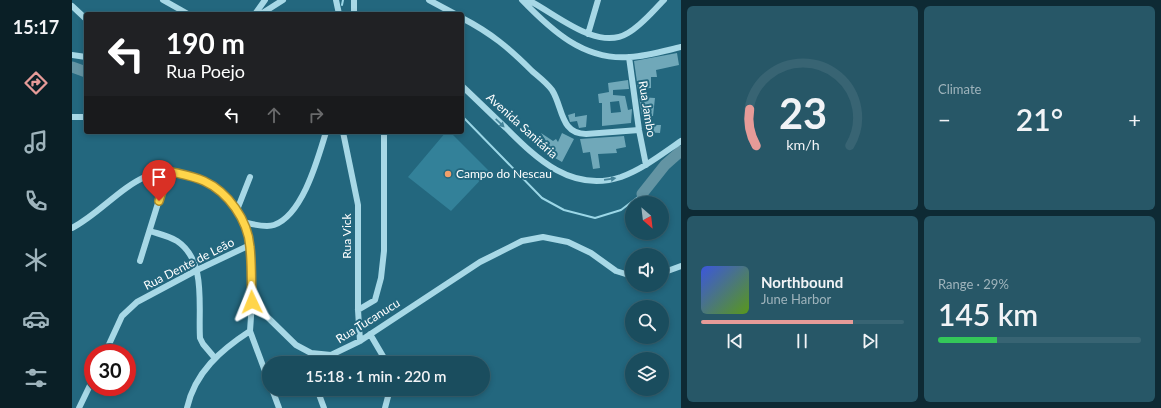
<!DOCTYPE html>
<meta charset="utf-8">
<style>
:root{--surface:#1a4d5e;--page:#275767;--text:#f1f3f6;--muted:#9fb4bc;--line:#386473;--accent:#e69b98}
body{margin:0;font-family:Lato,sans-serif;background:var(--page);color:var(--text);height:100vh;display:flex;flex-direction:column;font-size:15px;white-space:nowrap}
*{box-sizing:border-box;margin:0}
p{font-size:13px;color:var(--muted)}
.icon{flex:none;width:22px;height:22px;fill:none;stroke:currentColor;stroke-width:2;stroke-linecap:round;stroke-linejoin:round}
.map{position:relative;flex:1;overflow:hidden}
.sheet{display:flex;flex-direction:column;gap:6px;padding:6px;background:#0e2a34;width:480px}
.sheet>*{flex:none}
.banner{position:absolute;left:12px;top:12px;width:380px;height:122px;border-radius:4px;box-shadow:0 2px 6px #0003,0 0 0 1px var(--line);background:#202124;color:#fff;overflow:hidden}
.needle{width:26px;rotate:152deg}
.tools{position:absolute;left:553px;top:196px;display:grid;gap:8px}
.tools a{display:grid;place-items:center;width:44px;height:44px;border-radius:50%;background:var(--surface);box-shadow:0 2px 6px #0003,0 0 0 1px var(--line);font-size:20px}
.speed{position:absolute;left:12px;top:344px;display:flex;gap:8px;font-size:20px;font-weight:700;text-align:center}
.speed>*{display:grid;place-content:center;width:52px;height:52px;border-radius:50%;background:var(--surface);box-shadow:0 2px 6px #0003,0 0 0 1px var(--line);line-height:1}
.speed .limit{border:6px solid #d22;background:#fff;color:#111}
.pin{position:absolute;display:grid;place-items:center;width:34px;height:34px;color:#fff;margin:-41px -17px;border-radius:50% 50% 50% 0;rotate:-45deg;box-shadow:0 0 4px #0007}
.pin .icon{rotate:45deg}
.me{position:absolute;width:44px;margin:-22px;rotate:358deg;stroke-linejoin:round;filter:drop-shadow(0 0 3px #0008)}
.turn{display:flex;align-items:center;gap:14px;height:84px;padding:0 16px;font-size:18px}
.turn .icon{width:52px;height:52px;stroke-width:2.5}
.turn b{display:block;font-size:28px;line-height:34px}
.lanes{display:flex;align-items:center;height:38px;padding:0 16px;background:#0003;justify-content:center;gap:20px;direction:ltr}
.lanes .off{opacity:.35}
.big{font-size:30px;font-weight:600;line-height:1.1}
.sheet .tile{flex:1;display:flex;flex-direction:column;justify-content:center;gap:6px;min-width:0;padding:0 14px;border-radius:6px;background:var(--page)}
.sheet .dial{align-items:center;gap:0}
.dial svg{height:104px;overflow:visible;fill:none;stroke:var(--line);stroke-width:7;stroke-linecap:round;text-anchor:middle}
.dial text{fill:var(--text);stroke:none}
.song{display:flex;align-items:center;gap:12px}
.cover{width:48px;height:48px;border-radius:6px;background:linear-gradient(135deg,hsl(230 70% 55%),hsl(90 70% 35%))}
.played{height:4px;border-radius:2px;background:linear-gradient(90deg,var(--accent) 75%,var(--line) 75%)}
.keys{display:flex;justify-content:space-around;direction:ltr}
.heat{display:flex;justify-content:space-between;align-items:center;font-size:22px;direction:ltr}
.charge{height:6px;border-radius:3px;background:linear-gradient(90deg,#34c759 29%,var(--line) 0)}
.sheet .tiles{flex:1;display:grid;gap:6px;grid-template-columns:repeat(2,1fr)}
.trip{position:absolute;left:190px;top:356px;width:228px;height:40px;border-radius:20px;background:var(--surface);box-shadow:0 2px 6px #0003,0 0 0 1px var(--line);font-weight:600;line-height:40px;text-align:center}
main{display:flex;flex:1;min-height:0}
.dock{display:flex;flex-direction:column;width:72px;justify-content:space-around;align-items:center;background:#0a1f26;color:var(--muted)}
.dock .icon{width:28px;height:28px}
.dock .on{color:var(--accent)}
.dock b{font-size:18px;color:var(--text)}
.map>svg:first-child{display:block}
.green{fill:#338199}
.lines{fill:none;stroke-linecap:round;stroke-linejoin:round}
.stream{stroke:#9bd7e7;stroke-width:2}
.river{stroke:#6394a3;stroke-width:11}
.building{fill:#70a8b9;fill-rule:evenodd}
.minor{stroke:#a7d8e6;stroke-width:6}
.oneway{fill:#448398}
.route-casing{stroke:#a68a30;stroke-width:10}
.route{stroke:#ffd54a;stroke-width:7}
.poi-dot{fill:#f19f6a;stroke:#23677e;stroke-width:1.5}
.labels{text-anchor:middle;stroke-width:4;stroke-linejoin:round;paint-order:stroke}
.street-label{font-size:12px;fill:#fff;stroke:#23677e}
.poi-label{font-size:12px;fill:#fff;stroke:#23677e;text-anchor:start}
</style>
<main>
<nav class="dock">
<b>15:17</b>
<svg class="icon on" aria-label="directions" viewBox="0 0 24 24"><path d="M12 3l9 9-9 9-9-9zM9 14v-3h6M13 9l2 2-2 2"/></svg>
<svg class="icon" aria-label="music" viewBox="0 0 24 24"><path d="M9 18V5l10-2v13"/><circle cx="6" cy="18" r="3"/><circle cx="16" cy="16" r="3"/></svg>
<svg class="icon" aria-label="phone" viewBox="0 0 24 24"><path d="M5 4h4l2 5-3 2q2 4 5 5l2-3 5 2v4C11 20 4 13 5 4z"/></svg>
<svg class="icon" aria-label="climate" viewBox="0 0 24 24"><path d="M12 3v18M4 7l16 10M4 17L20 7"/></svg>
<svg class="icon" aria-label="car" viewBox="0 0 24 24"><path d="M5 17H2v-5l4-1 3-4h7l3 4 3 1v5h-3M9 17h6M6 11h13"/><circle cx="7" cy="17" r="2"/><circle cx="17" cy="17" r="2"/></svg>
<svg class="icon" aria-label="filters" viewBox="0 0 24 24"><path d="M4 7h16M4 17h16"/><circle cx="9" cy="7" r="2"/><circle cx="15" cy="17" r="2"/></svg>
</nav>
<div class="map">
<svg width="609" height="408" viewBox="0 0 609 408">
<rect width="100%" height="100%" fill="#23677e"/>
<path class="green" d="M374 132H378L417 171 379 211 336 177Z"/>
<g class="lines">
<path class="stream" d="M270 5 271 0
M390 116 470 198 492 210 523 218 549 210 570 194"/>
<path class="river" d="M0 67 14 72
M570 194 593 165 609 151"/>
</g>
<path class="building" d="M605 53 607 65 584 70 585 77H579V88L566 89 562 61Z
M556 80 557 89 541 90V95L553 96 556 110 560 109 559 123 530 126V103H527L526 94 537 92 536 83ZM547 101 549 112 539 113 538 102Z
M567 97 583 98 581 116H570Z
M503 113V117L515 115 514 127 507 128 505 121 498 122 496 115Z
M574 125H589L588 133 574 132Z
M469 133 481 141 484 139 486 142 490 133 502 139 490 162 471 151 476 144Z
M552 136 554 147 544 149 545 153 526 154 528 168 521 169 518 152 511 153 508 139Z"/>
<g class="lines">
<path class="minor" d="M91 0 116 14
M264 0 267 14
M357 0 383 14
M450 0C479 30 512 61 558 57 575 56 592 51 609 47
M456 0C483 13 525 52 556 33 570 25 581 11 592 0
M0 6 14 19
M183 14 193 0
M189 14 211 0
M282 14V0
M390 18C419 33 437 48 460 71 467 77 475 83 480 90 491 107 488 134 514 134L567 130
M516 34 526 0
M0 55 14 57
M557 57 567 130 574 165
M390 86C405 100 419 114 434 128 465 159 500 193 549 177 571 169 590 154 609 141
M0 117H14
M271 132 286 205V310L288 341
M165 210 178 177
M171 222C180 224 193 228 202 225 231 215 246 158 254 132
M0 228C27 214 47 188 75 176 89 169 102 172 116 176 149 185 172 211 178 244 181 263 179 284 180 302L224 345 239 353 259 355 288 341 408 262 450 241 471 237 496 242 519 253 544 271 560 276
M78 231C87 234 97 236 105 241 135 261 126 306 128 338L131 344 142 357
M68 261 96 171
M590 273 609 266
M286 310 303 300 309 278 312 251V132
M178 331 197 382
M298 334 315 363
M33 353 50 316 65 302 125 270 178 245
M239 353 240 363
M200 389 207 408
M245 389 252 408
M7 408 21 379
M115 408C123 372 149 350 178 331L180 302
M313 408 318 389"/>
</g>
<defs><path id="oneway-solid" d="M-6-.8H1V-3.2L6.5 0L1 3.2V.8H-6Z"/></defs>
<g class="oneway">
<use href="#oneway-solid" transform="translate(428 123) rotate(44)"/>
<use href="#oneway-solid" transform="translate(538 179) rotate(-8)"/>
</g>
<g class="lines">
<defs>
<path id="route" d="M87 201 96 171C108 174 121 176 132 181 156 192 176 220 178 247 180 265 179 284 180 302"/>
</defs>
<use href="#route" class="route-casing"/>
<use href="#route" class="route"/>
</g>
<circle class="poi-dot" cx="376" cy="174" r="4"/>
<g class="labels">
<g class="street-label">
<text transform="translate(575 109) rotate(81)" y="4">Rua Jambo</text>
<text transform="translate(450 126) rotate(42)" y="4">Avenida Sanitária</text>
<text transform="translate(275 236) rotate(-90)" y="4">Rua Vick</text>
<text transform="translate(117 264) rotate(-27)" y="4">Rua Dente de Leão</text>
<text transform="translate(296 321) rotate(-32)" y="4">Rua Tucanucu</text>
</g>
<g class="poi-label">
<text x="384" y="178">Campo do Nescau</text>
</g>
</g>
</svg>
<div class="tools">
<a><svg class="needle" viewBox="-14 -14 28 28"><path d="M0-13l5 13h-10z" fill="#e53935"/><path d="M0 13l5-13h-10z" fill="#9fb4bc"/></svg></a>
<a><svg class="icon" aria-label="sound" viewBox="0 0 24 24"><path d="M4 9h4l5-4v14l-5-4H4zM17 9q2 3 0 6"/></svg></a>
<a><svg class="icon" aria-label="search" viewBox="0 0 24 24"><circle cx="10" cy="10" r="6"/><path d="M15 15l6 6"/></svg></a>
<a><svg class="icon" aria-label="layers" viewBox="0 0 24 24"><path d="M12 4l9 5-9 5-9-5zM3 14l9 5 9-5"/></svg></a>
</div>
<div class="speed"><div class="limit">30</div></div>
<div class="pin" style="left:87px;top:201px;background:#d93025"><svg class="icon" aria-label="arrive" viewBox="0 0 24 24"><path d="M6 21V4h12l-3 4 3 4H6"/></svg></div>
<svg class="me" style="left:180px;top:302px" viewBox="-20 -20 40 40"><path d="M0-17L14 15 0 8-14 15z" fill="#ffd54a" stroke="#fff" stroke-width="4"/></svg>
<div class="trip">15:18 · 1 min · 220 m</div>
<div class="banner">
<div class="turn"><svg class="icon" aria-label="left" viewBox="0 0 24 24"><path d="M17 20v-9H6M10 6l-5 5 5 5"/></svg><div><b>190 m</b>Rua Poejo</div></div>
<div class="lanes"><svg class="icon" aria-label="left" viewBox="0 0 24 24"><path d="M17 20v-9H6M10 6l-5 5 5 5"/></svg><svg class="icon off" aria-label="ahead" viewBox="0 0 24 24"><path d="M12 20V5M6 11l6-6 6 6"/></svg><svg class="icon off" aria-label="right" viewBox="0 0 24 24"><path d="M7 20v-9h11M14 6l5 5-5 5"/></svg></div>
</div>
</div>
<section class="sheet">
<div class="tiles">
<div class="tile dial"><svg viewBox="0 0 100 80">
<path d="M14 69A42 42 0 1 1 86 69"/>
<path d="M14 69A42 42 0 0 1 9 41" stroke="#e69b98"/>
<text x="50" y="56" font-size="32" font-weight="700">23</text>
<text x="50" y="72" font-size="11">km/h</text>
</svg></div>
<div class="tile"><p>Climate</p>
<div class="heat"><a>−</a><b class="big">21°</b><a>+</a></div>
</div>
<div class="tile">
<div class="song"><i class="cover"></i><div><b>Northbound</b><p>June Harbor</p></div></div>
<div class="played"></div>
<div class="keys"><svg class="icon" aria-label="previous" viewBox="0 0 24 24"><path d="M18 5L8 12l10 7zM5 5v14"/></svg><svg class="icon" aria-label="pause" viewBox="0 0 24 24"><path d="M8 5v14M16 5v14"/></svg><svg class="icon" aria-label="next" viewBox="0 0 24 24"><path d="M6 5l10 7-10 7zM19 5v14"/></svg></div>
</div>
<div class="tile"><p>Range · 29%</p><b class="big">145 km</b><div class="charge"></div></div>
</div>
</section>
</main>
